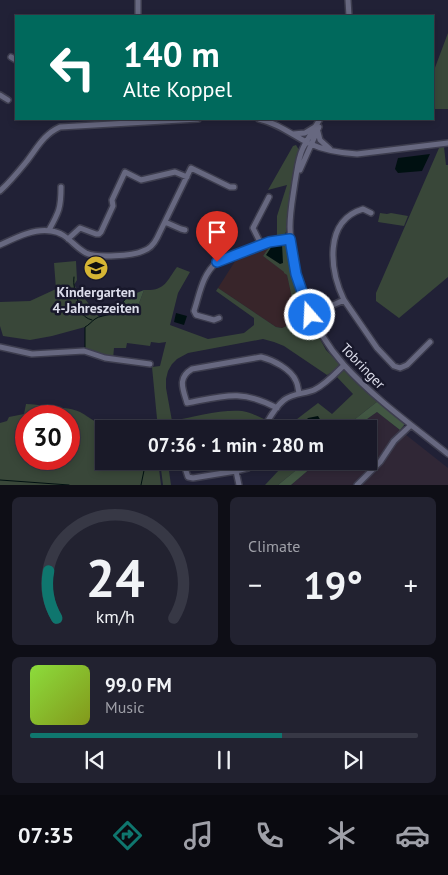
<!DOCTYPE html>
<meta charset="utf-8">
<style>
:root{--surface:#191928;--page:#222230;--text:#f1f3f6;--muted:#9fa0a8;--line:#373845;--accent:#0f766e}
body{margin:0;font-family:"PT Sans",sans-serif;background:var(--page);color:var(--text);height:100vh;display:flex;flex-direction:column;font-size:19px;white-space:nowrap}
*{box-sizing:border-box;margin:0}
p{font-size:16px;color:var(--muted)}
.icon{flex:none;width:28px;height:28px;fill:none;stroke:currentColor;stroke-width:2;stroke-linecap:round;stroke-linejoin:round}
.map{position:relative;height:485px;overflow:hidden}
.panel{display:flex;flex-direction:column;gap:12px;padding:12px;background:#0e0e16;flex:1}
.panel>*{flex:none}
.top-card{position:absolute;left:15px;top:15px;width:419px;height:105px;border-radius:0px;box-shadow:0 2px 8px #0003,0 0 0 1px var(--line);background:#00695c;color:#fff;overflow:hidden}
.speed{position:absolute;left:15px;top:405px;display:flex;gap:10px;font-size:25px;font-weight:700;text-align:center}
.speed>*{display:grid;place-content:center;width:65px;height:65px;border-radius:50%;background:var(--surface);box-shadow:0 2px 8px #0003,0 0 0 1px var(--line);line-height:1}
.speed .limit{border:8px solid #d22;background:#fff;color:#111}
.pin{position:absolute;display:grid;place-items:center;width:42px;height:42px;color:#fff;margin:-51px -21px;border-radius:50% 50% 50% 0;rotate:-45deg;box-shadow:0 0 5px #0007}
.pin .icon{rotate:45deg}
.me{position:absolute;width:55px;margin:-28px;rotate:341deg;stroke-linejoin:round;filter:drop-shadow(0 0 4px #0008)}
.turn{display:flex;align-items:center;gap:18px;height:105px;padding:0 25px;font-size:22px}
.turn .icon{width:65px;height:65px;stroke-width:2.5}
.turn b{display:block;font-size:35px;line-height:42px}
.big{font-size:38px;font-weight:800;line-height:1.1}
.panel .card{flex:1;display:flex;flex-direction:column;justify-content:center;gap:8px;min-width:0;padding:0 18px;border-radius:8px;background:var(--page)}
.panel .dial{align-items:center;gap:0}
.dial svg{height:130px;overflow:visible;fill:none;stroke:var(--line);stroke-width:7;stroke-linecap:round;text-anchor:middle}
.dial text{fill:var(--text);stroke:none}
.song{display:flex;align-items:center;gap:15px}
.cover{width:60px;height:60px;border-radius:8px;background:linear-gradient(135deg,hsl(90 70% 55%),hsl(70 70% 35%))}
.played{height:5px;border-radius:2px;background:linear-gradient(90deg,var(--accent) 65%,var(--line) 65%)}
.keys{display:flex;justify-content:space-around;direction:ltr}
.heat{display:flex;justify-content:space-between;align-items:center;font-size:28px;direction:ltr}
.panel .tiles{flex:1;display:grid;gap:12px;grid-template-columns:1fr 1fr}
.card:last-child{grid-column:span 2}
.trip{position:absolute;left:95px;top:420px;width:282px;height:50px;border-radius:0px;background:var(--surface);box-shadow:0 2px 8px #0003,0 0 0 1px var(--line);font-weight:800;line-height:50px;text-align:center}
.menu{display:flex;height:80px;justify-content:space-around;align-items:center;background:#0a0a10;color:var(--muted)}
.menu .icon{width:35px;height:35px}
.menu .active{color:var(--accent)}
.menu b{font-size:22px;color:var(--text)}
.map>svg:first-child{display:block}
.commercial{fill:#38252a}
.industrial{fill:#302736}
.green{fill:#394739;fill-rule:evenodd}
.forest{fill:#425743}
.water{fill:#001011}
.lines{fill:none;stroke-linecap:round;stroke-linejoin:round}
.stream{stroke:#001011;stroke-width:1}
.minor-casing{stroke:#3d3d4e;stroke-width:8}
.minor{stroke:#676880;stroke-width:5}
.route-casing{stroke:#114b97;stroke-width:12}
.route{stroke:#1a73e8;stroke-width:9}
.labels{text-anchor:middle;stroke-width:5;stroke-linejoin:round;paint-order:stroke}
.poi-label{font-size:14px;font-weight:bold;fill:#dcddeb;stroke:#18182b}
.street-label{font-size:14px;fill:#dcddeb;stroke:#18182b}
</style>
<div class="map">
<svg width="448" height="485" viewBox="0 0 448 485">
<rect width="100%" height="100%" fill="#212136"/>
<path class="commercial" d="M271 244 263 256 285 272 287 275 292 298 300 314 299 318 307 315 308 317 282 328 276 327 218 288 239 255 252 249Z"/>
<path class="industrial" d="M377 412 448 468V485H291L319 461H369V429H353Z"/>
<path class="green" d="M448 33V109H433V73Z
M296 145 299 150 290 191 286 232 284 235H277V216L287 185 268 190 293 146Z
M444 147 446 165H448V277L399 318 376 301V293L439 148Z
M380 213 387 214 391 213 408 216 404 226 378 222Z
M289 239 292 275 307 315 299 319 298 315 300 314 292 298 287 275 284 273V272L263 256 274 240Z
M76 261 77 280 74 285 99 317 112 313 120 306 129 310 137 309 144 290C165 291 166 282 177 267L190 272 178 293 170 325 208 339 244 333 254 325V318L216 291 218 288 276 327 282 328 308 317 326 350 342 366 333 374 332 372 327 375 284 346 274 342 263 339 188 353 177 359 172 364 168 371 166 379V388L172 421C193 417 222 409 242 411 250 412 257 416 264 419L260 426 249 421 238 420H224L180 429H158L152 367 160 366 166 342 159 343 151 342 150 346 127 343 126 348H114L113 359 85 350V327L52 336 30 340 3 336 0 326V302L30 301 56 289 54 263Z
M343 369 378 401 345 427 322 429 324 426 308 418 301 429H284L318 403 332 414 353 394 336 376Z
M26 404C33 404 39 405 46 406 57 408 70 407 80 412 91 418 98 425 111 429H104V461H158L161 485H0V423L7 421 9 417 24 414ZM26 416H69V459H26Z
M160 461H170L169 471 171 485H163Z
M286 461H304L300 467 278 485H265L280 469Z"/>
<path class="forest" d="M144 290 137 309 129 310 120 306 127 297Z
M378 401 405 424 400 430 377 412 353 429H335L345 427Z
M304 461H319L291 485H278L300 467Z"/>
<path class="water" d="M430 154 422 171 398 173 395 169 398 158Z
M282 244 283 263 280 264 266 255 272 246Z
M176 313 187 316 184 325 174 322Z
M318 416 324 426 322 429H301L308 418Z"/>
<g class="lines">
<path class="stream" d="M74 277C73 286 75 289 77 297 80 308 80 317 92 320
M85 350V327C89 325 91 322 95 319 99 316 105 316 110 314 117 311 122 303 127 297
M0 480 69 485
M141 485 146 461"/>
<defs>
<path id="minor" d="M138 0V16
M348 0 349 16
M11 57 16 60
M0 95 8 100
M259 119C277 123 291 134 308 143 323 150 340 153 357 154L448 143
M320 119C314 129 308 138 303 148 298 158 297 171 295 182 293 197 290 211 290 227 290 275 312 329 344 365 375 399 413 426 448 454
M318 132 320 140 330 149
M293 134 305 133 313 128
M300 170 319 127
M0 191C10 182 18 172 27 161 37 148 44 134 60 127L198 119
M165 222 181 229 185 230
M49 230C59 212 61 208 61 187
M68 239 80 228 96 234H99L101 232 113 206 112 200 125 172 141 180 175 172 187 177
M261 244 253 228 269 197
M0 245C15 238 34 228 51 231 66 232 74 247 86 253 97 258 133 256 143 251 150 249 154 244 157 238L191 168 230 187H234
M344 300 377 348 394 366 400 368 407 365 430 342
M311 315 344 300C330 271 323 221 363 209L371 213
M219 318 214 320 196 315 194 311C200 293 202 275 217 262L269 242 274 240 290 239
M0 347 32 354 84 351 105 358 150 364
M277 408C241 389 224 396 187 403 183 389 177 378 192 369L261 357C273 360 291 369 296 381 298 385 298 389 299 393
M263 429C269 419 275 407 284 400 293 393 304 394 314 390 326 384 335 374 344 365
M188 461 186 471 188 477 193 478 236 471 248 468 255 461
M236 471 239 485
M357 485 380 462 394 441 411 425"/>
</defs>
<use href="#minor" class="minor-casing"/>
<use href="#minor" class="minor"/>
</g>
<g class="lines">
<defs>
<path id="route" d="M217 262 269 242 290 239 296 274 310 315"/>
</defs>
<use href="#route" class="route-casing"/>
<use href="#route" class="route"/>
</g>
<defs>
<symbol id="school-disc" viewBox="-11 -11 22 22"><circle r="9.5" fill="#d6b534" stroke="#18182b"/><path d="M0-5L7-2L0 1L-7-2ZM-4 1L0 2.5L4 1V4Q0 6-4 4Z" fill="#111"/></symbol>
</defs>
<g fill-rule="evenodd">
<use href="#school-disc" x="82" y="254" width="28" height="28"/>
</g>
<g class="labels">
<g class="poi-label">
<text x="96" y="297">Kindergarten<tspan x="96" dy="16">4-Jahreszeiten</tspan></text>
</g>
<g class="street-label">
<text transform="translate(363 366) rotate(46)" y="5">Tobringer</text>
</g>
</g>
</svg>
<div class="speed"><div class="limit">30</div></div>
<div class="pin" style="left:217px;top:262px;background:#d93025"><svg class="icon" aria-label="arrive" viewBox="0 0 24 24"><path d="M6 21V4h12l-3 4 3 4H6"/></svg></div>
<svg class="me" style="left:310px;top:315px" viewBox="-20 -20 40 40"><circle r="17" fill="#1a73e8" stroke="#fff" stroke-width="3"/><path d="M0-11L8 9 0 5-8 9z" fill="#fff"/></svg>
<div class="trip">07:36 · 1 min · 280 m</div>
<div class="top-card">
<div class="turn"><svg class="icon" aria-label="left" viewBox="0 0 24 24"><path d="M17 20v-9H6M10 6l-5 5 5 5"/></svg><div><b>140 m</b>Alte Koppel</div></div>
</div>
</div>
<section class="panel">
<div class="tiles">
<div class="card dial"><svg viewBox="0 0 100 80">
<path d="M14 69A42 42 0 1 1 86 69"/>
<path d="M14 69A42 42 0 0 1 9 40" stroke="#0f766e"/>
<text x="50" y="56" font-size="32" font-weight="700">24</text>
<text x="50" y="72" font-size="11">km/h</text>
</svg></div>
<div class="card"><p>Climate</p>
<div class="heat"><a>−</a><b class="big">19°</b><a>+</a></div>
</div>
<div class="card">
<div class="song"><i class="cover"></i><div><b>99.0 FM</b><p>Music</p></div></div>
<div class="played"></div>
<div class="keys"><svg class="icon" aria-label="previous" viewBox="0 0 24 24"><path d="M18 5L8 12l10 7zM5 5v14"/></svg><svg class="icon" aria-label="pause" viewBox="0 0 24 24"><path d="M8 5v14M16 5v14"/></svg><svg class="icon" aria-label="next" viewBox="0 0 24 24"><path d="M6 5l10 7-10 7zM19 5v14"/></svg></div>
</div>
</div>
</section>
<nav class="menu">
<b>07:35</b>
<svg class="icon active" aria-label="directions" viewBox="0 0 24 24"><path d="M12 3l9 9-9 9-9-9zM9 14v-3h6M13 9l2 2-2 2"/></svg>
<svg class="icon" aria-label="music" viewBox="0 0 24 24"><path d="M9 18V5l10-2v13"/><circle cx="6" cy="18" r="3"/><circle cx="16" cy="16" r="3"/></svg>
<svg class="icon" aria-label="phone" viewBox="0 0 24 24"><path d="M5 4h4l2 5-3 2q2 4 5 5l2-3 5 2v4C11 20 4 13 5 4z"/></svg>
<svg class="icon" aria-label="climate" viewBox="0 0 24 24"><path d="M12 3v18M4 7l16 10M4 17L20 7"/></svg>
<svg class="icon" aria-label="car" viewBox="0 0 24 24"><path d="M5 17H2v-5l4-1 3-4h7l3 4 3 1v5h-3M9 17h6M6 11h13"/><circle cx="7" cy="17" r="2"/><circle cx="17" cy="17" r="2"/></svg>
</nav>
